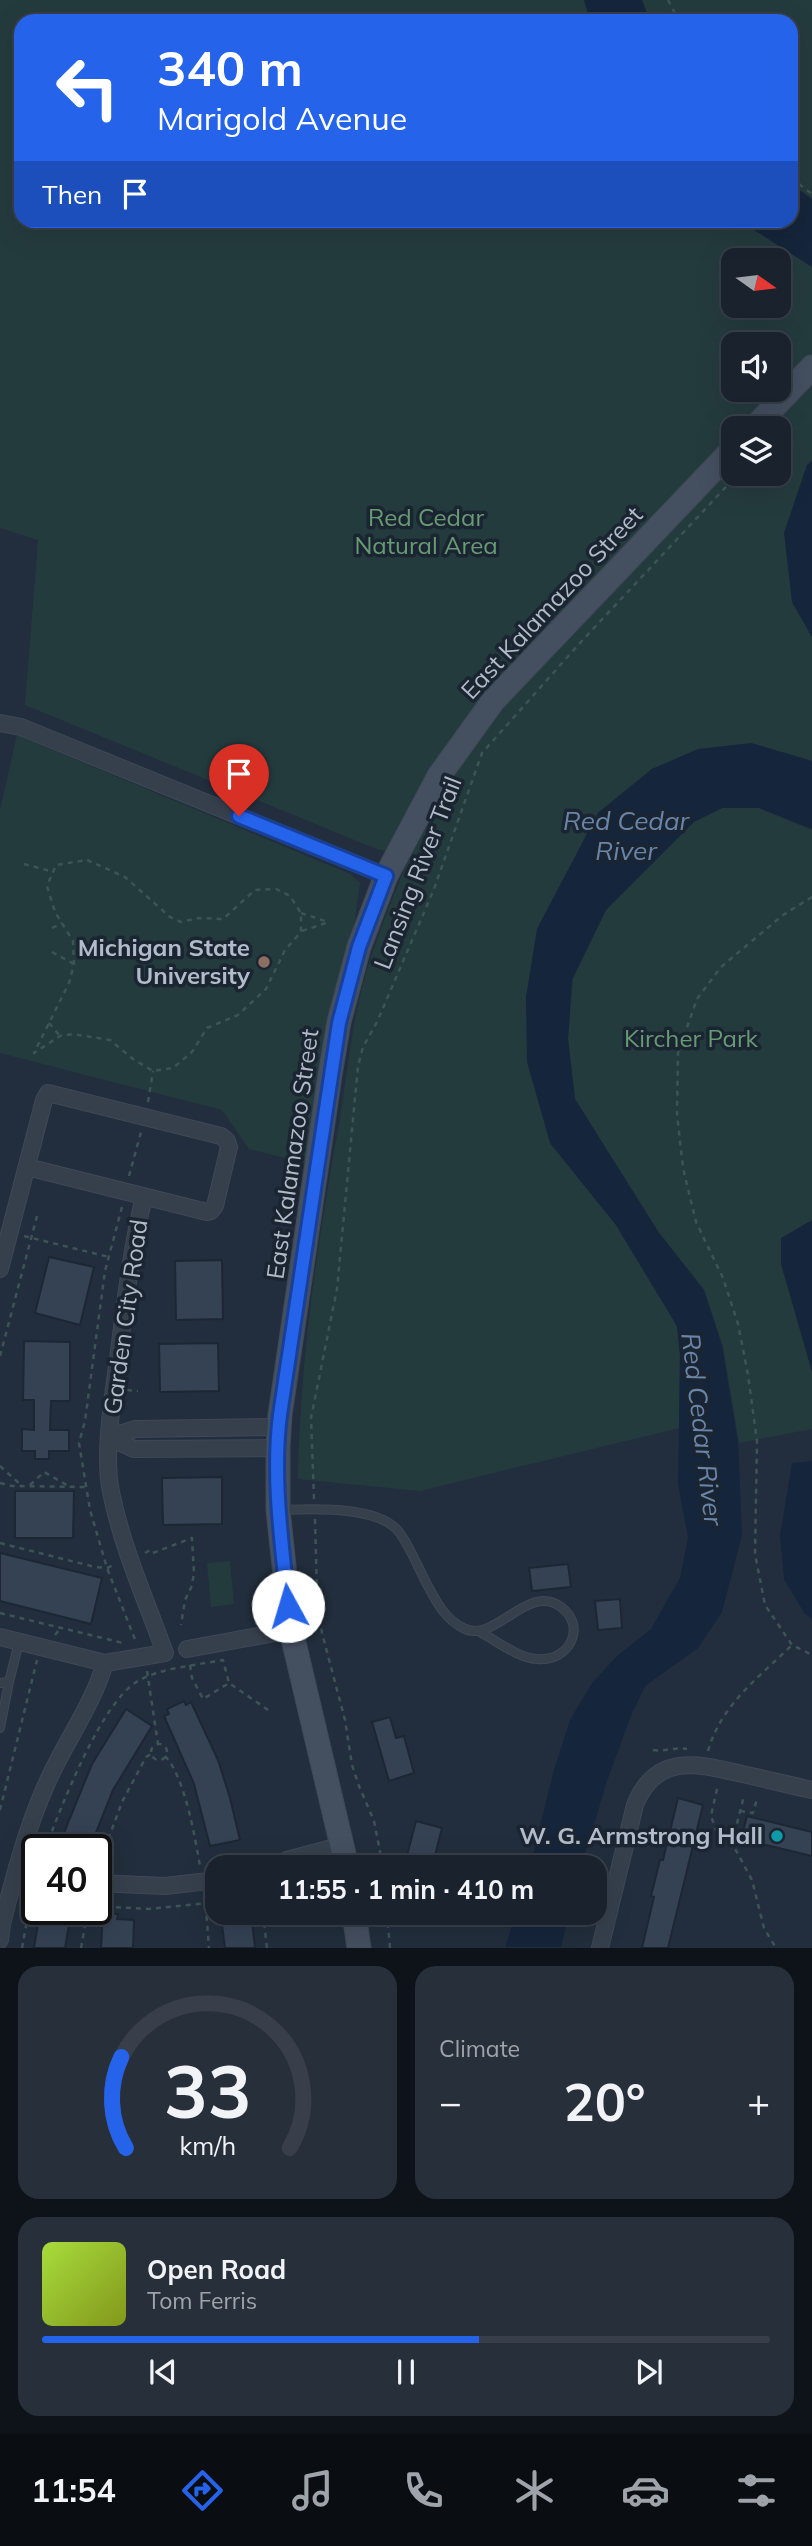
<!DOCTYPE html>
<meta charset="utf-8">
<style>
:root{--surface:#1a222e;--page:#272f3a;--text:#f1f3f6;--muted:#9fa4aa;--line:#383f4a;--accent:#2563eb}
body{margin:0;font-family:Mulish,sans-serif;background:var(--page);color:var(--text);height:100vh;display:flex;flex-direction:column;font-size:26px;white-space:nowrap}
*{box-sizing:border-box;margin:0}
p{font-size:23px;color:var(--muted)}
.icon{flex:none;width:38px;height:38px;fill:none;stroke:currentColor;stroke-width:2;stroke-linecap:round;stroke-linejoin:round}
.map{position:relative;height:1948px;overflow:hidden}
.details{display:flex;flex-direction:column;gap:18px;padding:18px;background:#0e1319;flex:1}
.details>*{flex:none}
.banner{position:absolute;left:14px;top:14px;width:784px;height:214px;border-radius:21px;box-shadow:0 7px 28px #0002,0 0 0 2px var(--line);background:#2563eb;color:#fff;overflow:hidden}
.needle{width:46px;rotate:104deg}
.controls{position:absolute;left:721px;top:248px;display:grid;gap:14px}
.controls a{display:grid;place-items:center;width:70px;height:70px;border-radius:14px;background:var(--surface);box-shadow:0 7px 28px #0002,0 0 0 2px var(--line);font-size:35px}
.speed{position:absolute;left:21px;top:1834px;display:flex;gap:14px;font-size:35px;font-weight:700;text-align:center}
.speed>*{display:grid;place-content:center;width:91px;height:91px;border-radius:50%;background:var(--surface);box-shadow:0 7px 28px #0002,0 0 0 2px var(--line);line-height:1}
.speed .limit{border:4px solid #111;border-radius:10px;background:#fff;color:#111}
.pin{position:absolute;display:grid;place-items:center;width:60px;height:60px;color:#fff;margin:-72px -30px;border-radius:50% 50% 50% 0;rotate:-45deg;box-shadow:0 0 7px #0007}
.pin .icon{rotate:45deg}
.me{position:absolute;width:77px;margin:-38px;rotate:354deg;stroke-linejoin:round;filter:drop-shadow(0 0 5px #0008)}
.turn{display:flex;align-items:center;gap:24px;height:147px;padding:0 28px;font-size:32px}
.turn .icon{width:91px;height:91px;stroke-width:2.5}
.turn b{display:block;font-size:49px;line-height:60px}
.then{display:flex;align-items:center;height:66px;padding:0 28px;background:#0003;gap:14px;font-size:26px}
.big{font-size:52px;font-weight:700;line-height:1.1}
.details .card{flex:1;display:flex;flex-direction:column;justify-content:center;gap:10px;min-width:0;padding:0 24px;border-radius:21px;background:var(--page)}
.details .dial{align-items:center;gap:0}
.dial svg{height:182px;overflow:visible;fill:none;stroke:var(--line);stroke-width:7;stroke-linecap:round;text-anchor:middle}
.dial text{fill:var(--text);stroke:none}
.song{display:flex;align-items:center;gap:21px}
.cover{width:84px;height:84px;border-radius:10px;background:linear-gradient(135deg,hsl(80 70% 55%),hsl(70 70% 35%))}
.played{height:7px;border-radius:4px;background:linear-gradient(90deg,var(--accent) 60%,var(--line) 60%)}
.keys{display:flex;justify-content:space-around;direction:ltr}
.heat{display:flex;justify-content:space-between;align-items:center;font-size:38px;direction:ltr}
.details .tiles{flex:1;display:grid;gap:18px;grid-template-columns:1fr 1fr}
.card:last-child{grid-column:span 2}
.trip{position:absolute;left:205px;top:1855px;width:402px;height:70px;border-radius:21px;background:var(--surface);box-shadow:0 7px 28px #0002,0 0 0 2px var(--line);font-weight:700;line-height:70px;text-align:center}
.tabs{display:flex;height:112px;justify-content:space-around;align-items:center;background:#0a0e12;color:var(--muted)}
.tabs .icon{width:49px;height:49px}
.tabs .active{color:var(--accent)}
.tabs b{font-size:32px;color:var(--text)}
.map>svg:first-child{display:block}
.green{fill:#243b3e;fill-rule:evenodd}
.water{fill:#15253b}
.building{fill:#344254;stroke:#1d2734;stroke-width:2}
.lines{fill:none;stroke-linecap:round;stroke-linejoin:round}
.lane-casing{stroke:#3f4956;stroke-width:10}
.street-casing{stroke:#3f4956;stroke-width:18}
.secondary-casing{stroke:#3f4956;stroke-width:25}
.path{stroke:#3d5456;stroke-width:2.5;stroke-dasharray:5 5;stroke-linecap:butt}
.lane{stroke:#36404d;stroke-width:8}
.street{stroke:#36404d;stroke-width:16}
.secondary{stroke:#444f60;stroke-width:23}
.route-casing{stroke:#184099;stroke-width:18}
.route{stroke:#2563eb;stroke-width:12}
.education-dot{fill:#8d6e63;stroke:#1b2532;stroke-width:2.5}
.culture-dot{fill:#0f9aa8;stroke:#1b2532;stroke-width:2.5}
.labels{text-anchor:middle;stroke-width:7;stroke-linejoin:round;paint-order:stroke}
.park-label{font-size:24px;fill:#679b73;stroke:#1b2532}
.street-label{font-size:24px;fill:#b1bbc9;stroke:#1b2532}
.poi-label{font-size:24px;font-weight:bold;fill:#b1bbc9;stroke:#1b2532;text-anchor:end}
.water-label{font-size:26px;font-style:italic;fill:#6985a9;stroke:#1b2532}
</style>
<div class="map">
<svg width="812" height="1948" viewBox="0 0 812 1948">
<rect width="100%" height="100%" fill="#222e3d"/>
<path class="green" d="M0 0H812V461L807 465 792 602 812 637V761L751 743 652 769 598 813 537 929 550 1143 616 1225 677 1326 680 1355 679 1428 420 1491 298 1479C300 1361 317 1246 338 1130 345 1090 349 1049 357 1009 368 957 389 907 409 858L374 848 25 705 38 540 0 528ZM21 21H791V220H21ZM733 261H779V306H733ZM733 345H779V390H733ZM733 429H779V474H733Z
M17 735 350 874 360 883 353 933 322 1050 306 1163 249 1149 222 1110 0 1053V810Z
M722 808H759L812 830V1429L739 1443 723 1346 704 1290 659 1232 575 1099 568 1039 573 979 606 910 693 822Z
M230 1561 234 1604 211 1607 207 1563Z"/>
<path class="water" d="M584 0H642L650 21H590Z
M791 184 812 199V267L740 221 791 220Z
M812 461V637L792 602 784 533 807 465Z
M751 743 812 761V829L759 808H722L694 822 606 910 572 979 568 1039 575 1099 658 1232 704 1290 722 1346 738 1442 742 1535 722 1612 698 1648 645 1686 632 1713 607 1781 581 1867H530L554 1770 570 1720 592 1683 617 1656 651 1629 680 1578 688 1537 678 1484 680 1355 677 1326 616 1225 550 1143 527 1062 526 997 537 929 598 813 652 769 698 749Z
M812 1220V1372L781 1264V1238Z
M812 1461V1619L805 1614 784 1579 780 1536 792 1463Z
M516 1913H569L561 1947H505Z"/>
<path class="building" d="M49 1257 94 1267 80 1325 35 1313Z
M222 1260 223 1319 176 1320 175 1261Z
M24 1341 70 1342V1401H51L50 1430H69V1451H49V1459H35V1451H22V1429L34 1430V1400H23Z
M218 1343 219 1391 160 1392 159 1344Z
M222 1477V1524L163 1525 162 1478Z
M15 1491H74L73 1538H15Z
M0 1553 102 1578 91 1624 0 1601Z
M568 1564 571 1587 532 1591 529 1568Z
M620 1599 622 1628 598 1630 595 1601Z
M184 1701 186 1705 191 1702 218 1760 230 1798 240 1840 210 1846 194 1784 164 1716 169 1714 167 1709Z
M126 1709 152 1726 113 1790 89 1850 61 1840 92 1764Z
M390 1717 396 1738 404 1736 414 1773 389 1781 372 1722Z
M678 1798 703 1805 668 1948H642L654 1897 651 1896 660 1860H663Z
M747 1816 812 1832V1856L741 1839Z
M416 1821 442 1828 432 1867H404Z
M40 1912 70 1919 65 1948H34Z
M103 1913 118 1914 117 1919 134 1920 133 1948H101Z
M238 1913H251L255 1948H225L221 1917Z"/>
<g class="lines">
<defs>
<path id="lane" d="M281 1510C312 1509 378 1505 399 1532 411 1548 419 1570 429 1588 438 1605 446 1619 463 1628 495 1645 527 1582 561 1607 587 1626 570 1662 537 1659 518 1658 497 1641 480 1632
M0 1683 9 1682 19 1642
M0 1728 9 1682"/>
<path id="street" d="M0 723 21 727 386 876
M0 1269 44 1100 48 1093 221 1136 227 1141 229 1147 215 1206 211 1211 207 1212 27 1167
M110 1437 135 1429 278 1427
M110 1438 134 1449 278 1448
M0 1637 105 1663 165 1653C146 1600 122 1547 111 1492 103 1455 113 1397 118 1359 125 1305 131 1250 144 1197
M187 1649 291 1630
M17 1867 37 1872
M281 1867 287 1860 343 1845
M96 1883 165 1886 217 1880
M0 1940 2 1924C14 1877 26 1830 46 1785 64 1743 92 1707 105 1663
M600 1948 635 1805C656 1752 699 1764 742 1774 766 1779 789 1785 812 1790"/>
<path id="secondary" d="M753 429 812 367
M347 1867 291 1630 278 1510V1448L280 1415 330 1075 339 1022 359 947 386 876 439 776 493 701 733 449
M354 1913 359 1948"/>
</defs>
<use href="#lane" class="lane-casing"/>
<use href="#street" class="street-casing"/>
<use href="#secondary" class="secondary-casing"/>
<path class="path" d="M668 0 679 21
M791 178 812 194
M87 860 125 877 170 917 181 922 198 918 223 919 255 890 276 889 290 896 301 913V932L285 950 266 989 238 1015 207 1028 192 1052 173 1068 153 1071 133 1059 110 1040 73 1034 60 1036 34 1053 69 983 74 964 73 941 55 912 47 886 56 865Z
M24 864 54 872
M812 897 783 915 721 967 697 999 678 1053 677 1114 683 1168 696 1222 723 1278 738 1324 748 1375 757 1441 755 1554 765 1605 792 1645 812 1655
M301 913 328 922
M52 928 62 923
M302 931 329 922
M52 952 74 964
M49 1023 60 1036
M148 1102 153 1071
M129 1176 141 1132
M122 1207 105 1271 85 1421 79 1443 90 1510 107 1568 136 1642
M24 1236 109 1257
M0 1356 37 1216
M127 1390 138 1391
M0 1466 21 1485
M0 1483 12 1486 86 1487
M30 1485 44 1472 70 1487
M314 1499 311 1418 337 1289 358 1066 363 1047 377 1022 434 889 482 753 579 644 738 474
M315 1519 317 1596 322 1633 345 1720 352 1765 359 1786 374 1821 383 1867
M0 1543 95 1567 107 1568 116 1564
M145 1553 152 1549
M153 1553 192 1538 194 1574 191 1588 185 1600 181 1625
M0 1613 123 1643
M55 1635 60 1629
M190 1665 192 1678 203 1699 229 1683 271 1712
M147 1671 158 1744
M151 1752a8 8 0 1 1 16 0a8 8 0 1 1-16 0Z
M653 1750C665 1752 675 1747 687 1749
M708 1751C721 1705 758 1678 791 1646
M165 1756C185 1777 195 1838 200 1866
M717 1789 711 1816 716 1830 732 1843 752 1880 764 1928 776 1948
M0 1810 37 1660
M740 1811 753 1813 757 1799
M732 1843 744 1796
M45 1850C60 1809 101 1702 138 1681 160 1668 198 1665 223 1660L229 1683
M98 1867 122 1802 146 1757 151 1754
M205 1896 209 1948
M96 1906 149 1909 217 1902
M263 1913 267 1948
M387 1913 390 1948
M22 1948 33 1888
M81 1948 88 1909"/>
<use href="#lane" class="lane"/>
<use href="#street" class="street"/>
<use href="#secondary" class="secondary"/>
</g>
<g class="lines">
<defs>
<path id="route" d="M239 816 386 876 359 947 339 1023 280 1415C272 1478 282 1543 288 1606"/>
</defs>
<use href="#route" class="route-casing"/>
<use href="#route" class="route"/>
</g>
<circle class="education-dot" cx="264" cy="962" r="7"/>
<circle class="culture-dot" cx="777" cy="1836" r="7"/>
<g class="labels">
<g class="park-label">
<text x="426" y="526">Red Cedar<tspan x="426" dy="28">Natural Area</tspan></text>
<text x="691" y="1047">Kircher Park</text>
</g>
<g class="street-label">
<text transform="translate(552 603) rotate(-47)" y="8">East Kalamazoo Street</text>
<text transform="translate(418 873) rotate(-69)" y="8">Lansing River Trail</text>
<text transform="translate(293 1154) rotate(-82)" y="8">East Kalamazoo Street</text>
<text transform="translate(126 1317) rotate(-82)" y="8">Garden City Road</text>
</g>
<g class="poi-label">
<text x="250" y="956">Michigan State<tspan x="250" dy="28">University</tspan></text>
<text x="763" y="1844">W. G. Armstrong Hall</text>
</g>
<g class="water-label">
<text x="626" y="830">Red Cedar<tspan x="626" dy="30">River</tspan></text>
<text transform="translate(702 1429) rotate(83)" y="9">Red Cedar River</text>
</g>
</g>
</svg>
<div class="controls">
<a><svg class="needle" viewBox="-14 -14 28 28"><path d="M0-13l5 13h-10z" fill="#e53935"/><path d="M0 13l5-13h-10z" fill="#9fa4aa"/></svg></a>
<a><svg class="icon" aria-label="sound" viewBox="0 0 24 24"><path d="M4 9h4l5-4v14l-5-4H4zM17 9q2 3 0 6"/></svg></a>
<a><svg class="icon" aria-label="layers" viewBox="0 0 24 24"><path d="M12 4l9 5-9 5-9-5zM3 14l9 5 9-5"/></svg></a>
</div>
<div class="speed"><div class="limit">40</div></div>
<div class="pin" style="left:239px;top:816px;background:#d93025"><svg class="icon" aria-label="arrive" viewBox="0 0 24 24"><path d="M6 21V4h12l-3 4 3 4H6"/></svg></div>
<svg class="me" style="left:288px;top:1606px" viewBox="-20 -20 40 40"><circle r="19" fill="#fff"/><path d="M0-13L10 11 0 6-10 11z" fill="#2563eb"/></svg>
<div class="trip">11:55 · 1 min · 410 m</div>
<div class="banner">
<div class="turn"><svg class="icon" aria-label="left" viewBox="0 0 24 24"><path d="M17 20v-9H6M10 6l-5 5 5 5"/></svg><div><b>340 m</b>Marigold Avenue</div></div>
<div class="then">Then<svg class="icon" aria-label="arrive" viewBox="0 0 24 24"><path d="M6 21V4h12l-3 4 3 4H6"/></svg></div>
</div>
</div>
<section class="details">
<div class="tiles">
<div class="card dial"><svg viewBox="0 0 100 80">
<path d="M14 69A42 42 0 1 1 86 69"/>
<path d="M14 69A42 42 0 0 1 12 29" stroke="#2563eb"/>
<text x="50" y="56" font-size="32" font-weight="700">33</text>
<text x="50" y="72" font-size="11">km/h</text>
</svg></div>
<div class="card"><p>Climate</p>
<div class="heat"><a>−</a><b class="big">20°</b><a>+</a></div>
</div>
<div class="card">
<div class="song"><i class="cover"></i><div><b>Open Road</b><p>Tom Ferris</p></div></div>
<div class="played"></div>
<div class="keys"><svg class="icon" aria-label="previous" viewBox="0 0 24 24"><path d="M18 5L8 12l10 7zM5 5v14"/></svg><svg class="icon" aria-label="pause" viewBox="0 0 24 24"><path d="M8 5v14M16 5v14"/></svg><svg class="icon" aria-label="next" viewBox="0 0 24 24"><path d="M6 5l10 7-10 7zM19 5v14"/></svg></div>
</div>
</div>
</section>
<nav class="tabs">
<b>11:54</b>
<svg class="icon active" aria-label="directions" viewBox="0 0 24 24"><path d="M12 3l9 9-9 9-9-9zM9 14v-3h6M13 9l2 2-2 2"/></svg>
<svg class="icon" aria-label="music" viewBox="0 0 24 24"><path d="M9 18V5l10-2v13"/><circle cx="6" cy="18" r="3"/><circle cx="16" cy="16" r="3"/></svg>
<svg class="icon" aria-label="phone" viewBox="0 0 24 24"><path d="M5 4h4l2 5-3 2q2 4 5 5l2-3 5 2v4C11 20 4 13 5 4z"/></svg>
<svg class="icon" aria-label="climate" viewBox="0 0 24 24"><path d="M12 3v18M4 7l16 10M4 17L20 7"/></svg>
<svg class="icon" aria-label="car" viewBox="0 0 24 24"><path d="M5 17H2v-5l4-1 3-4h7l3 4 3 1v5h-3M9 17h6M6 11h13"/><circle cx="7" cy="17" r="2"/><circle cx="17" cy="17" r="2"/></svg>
<svg class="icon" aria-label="filters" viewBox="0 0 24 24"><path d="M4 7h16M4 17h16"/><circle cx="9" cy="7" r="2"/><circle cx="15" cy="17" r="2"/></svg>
</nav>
